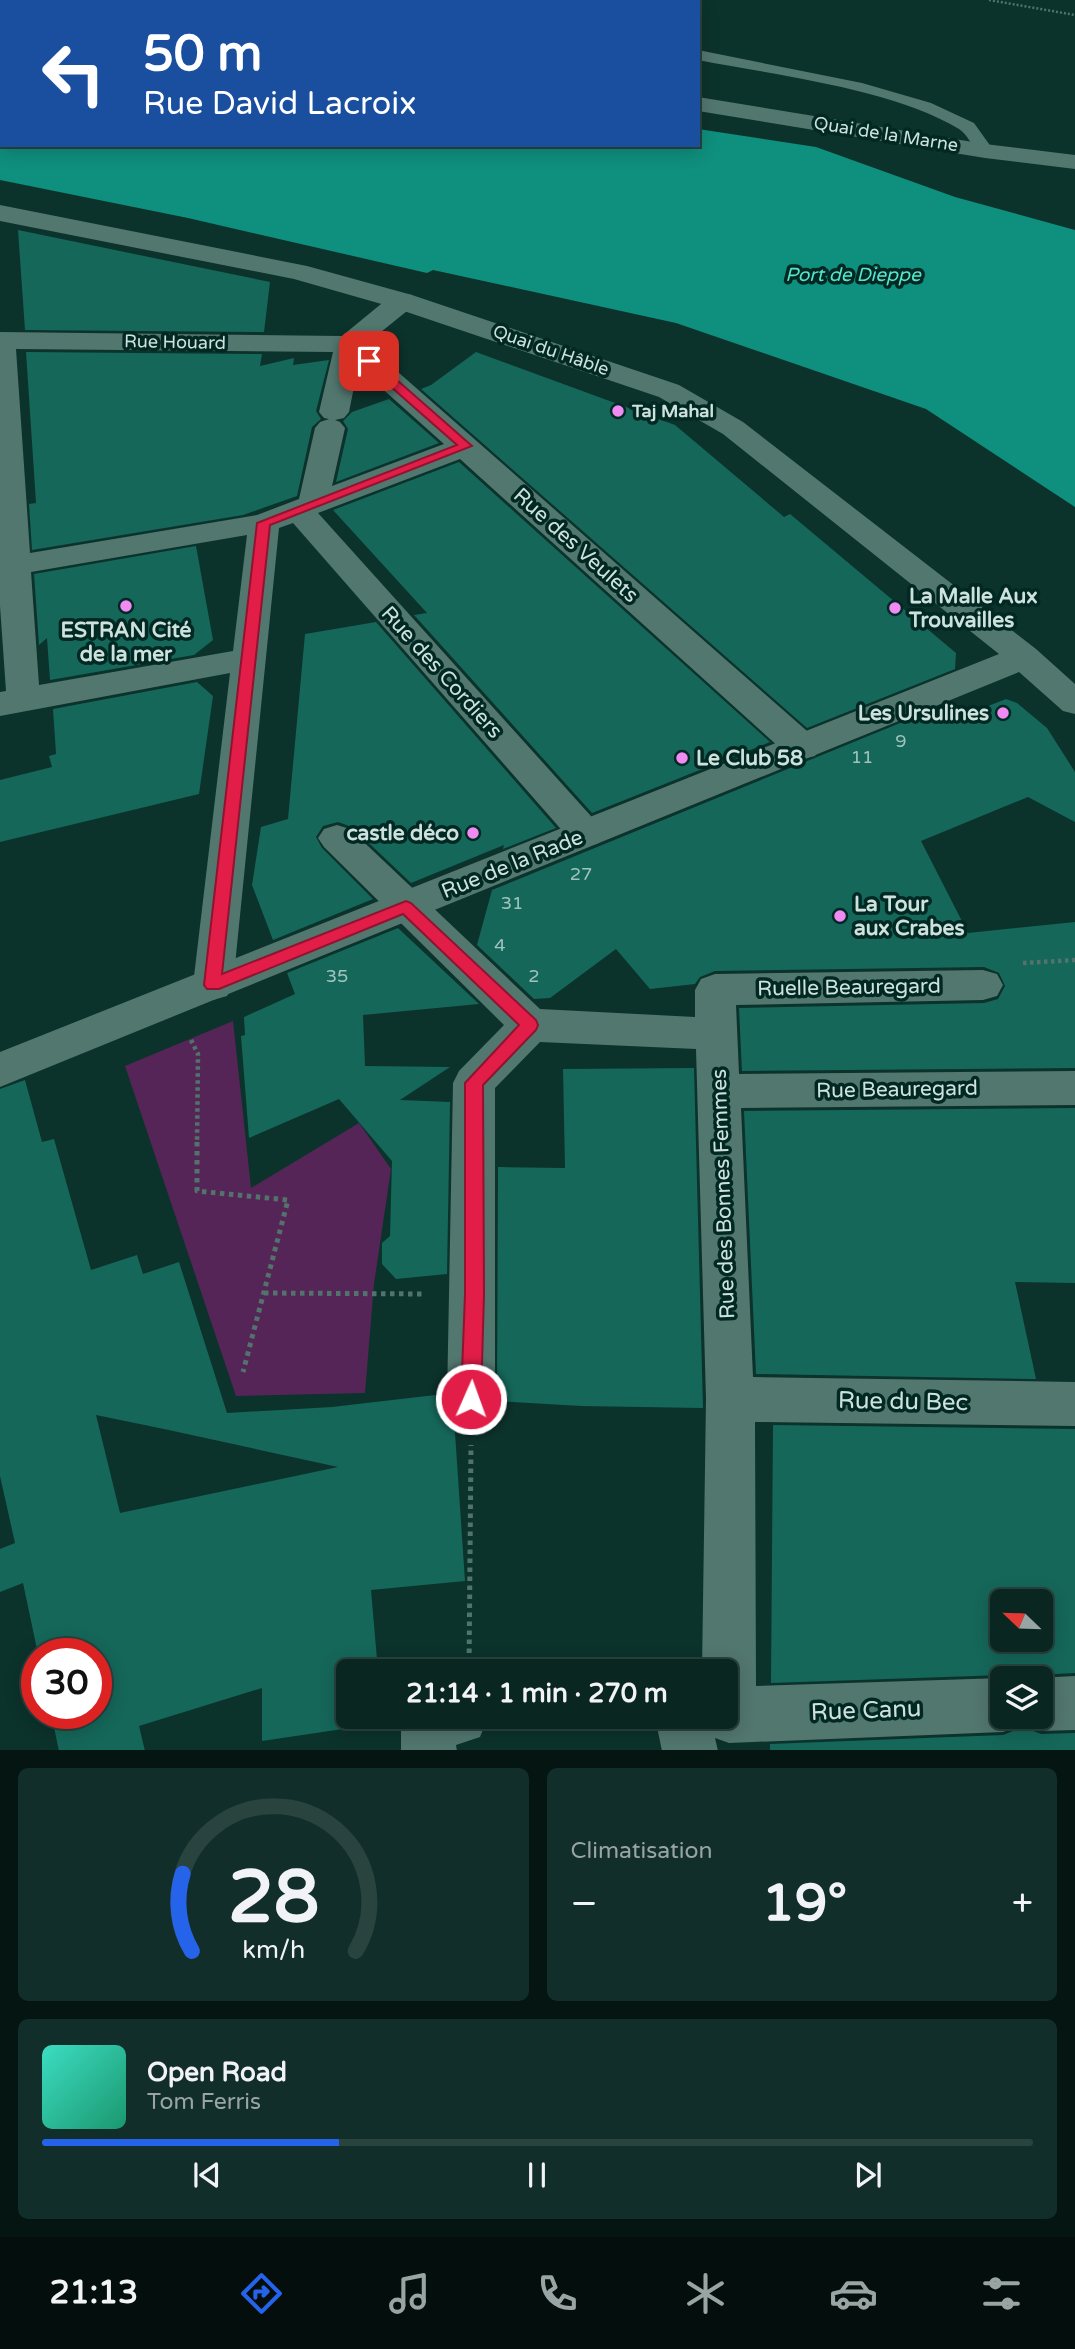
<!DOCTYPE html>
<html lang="fr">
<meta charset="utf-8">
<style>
:root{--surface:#092621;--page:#122e2a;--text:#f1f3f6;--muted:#99a5a5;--line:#29433f;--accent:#2563eb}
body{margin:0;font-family:"Varela Round",sans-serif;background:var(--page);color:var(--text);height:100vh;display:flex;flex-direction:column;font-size:26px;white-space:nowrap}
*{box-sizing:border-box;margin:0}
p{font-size:23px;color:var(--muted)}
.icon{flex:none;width:38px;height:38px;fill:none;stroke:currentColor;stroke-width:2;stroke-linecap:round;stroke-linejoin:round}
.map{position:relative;height:1750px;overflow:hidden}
.side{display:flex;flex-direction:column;gap:18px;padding:18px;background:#051512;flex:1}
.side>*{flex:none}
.hud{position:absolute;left:0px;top:0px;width:700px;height:147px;box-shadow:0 4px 18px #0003,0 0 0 2px var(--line);background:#1a4fa0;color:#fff;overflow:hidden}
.needle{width:46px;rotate:293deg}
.buttons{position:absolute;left:990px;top:1589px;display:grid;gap:14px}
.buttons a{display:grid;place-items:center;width:63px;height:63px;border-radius:10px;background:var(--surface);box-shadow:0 4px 18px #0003,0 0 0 2px var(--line);font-size:35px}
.speed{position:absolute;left:21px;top:1638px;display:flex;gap:14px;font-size:35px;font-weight:700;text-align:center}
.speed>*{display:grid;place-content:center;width:91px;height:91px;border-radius:50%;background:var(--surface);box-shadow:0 4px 18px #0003,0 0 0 2px var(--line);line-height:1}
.speed .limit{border:10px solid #d22;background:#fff;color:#111}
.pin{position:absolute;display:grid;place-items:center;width:60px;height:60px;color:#fff;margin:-30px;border-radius:14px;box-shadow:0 4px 10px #0006}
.me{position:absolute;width:77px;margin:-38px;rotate:2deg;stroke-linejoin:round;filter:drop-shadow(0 0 5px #0008)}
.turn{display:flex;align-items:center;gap:24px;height:147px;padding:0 28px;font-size:32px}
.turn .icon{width:91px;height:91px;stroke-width:2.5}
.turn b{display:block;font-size:49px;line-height:60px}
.big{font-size:52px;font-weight:700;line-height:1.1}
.side .widget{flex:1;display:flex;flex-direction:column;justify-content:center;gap:10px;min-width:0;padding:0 24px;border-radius:10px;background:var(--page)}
.side .dial{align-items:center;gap:0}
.dial svg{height:182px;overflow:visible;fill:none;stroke:var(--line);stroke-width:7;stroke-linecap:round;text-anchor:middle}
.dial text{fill:var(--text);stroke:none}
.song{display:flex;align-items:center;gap:21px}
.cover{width:84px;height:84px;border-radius:10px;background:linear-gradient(135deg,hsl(170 70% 55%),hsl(160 70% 35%))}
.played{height:7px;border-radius:4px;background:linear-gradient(90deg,var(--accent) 30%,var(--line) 30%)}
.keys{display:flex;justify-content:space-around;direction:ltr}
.heat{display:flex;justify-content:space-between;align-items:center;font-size:38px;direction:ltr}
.side .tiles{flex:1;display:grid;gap:18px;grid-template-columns:1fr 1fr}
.widget:last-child{grid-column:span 2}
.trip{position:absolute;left:336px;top:1659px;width:402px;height:70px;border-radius:10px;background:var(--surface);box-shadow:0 4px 18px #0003,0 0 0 2px var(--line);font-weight:700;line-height:70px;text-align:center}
.tabs{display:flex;height:112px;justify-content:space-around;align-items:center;background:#040f0d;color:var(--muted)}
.tabs .icon{width:49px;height:49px}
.tabs .selected{color:var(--accent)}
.tabs b{font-size:32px;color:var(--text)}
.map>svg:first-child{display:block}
.green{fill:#562557}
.water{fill:#0f8f7d}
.building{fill:#15675a;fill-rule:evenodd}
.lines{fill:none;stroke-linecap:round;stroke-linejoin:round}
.path-far2{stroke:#52726c;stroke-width:2.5;stroke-dasharray:2 2;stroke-linecap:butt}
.path-far1{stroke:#52726c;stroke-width:4.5;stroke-dasharray:3.5 3.5;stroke-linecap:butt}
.path{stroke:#52726c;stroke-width:5;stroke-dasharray:4.5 4.5;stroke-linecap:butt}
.lane{fill:#52776f;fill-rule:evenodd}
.street{fill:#52776f;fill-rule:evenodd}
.secondary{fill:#52776f;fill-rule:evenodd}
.route{fill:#e11d48;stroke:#92132f;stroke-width:2}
.poi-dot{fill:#f28af3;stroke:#012822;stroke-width:2.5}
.labels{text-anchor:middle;stroke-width:7;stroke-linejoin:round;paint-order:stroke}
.far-street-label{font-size:18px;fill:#cee2dd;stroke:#012822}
.far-poi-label{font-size:18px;font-weight:bold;fill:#cee2dd;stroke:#012822;text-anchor:start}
.number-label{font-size:18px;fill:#a0c3bc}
.far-water-label{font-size:19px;font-style:italic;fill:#57e6cd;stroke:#012822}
.street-label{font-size:21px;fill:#cee2dd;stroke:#012822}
.poi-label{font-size:21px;font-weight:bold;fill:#cee2dd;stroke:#012822;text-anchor:start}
.near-street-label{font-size:24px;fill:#cee2dd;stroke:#012822}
</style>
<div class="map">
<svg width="1075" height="1751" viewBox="0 0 1075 1751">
<rect width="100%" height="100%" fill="#0c322c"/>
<path class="green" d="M233 1021 251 1188 359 1123 391 1169 374 1284 365 1393 236 1396 125 1066Z"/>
<path class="water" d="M0 14 2 145H698V129L816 147 955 197 1075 230V507L926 409 676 323 433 270 427 273 188 218 0 180Z"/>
<path class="building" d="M18 230 270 282 264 332 25 330Z
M26 352 262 354 260 366 294 358 293 365 329 360 316 411 321 419 312 427 297 496 243 515 32 550 29 504 36 503Z
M476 352 675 425 784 517 790 514 956 653 955 669 807 728 421 389 431 385Z
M389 399 439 443 336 482 348 429 343 421 352 412Z
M459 462 770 742 592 813 414 615 427 613 333 510Z
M196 546 213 640 194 655 50 680 47 638 39 645 34 574Z
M376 622 556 828 503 849 504 845 411 883 352 827 338 822 323 826 316 837 322 848 373 899 273 940 252 885 261 827 288 819 305 634Z
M197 682 213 696 199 794 0 842V780L52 767 49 756 56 754 53 709Z
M1006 699 1017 703 1047 728 1075 772V822L1028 797 921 841 968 933 1075 922V1068L742 1071 739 1008 984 1003 998 999 1005 986 999 973 984 967 715 971 700 977 695 984 650 989 616 949 550 998 534 999 477 945 492 890 949 703 945 723Z
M398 928 479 1004 363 1015 365 1066 450 1067 400 1100 450 1102 447 1274 396 1279 382 1264V1243L390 1236 392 1161 339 1099 249 1138 241 1036 245 1035 244 1017 295 994 287 973Z
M694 1068 703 1408 581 1406 497 1401 498 1167 565 1168 563 1069Z
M25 1080 42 1142 54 1139 91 1270 137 1255 143 1274 179 1262 227 1413 332 1407 444 1394 454 1418 465 1581 371 1590 378 1671H348V1717H382L383 1723 262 1741V1688L139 1726 145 1751H59L51 1713H96V1654H38L23 1583 0 1592V1549L15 1543 0 1476V1089ZM96 1415 164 1429 338 1467 120 1513Z
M1075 1108V1283L1015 1282 1036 1379 756 1374 744 1111Z
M773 1425 1075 1429V1673L1037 1675 1034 1678H1006L1003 1675 771 1683ZM1003 1601H1041V1640H1003Z
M1023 1727 1041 1734 1075 1733V1751H770V1744L1003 1735Z"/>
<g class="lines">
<path class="path-far2" d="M989 0 1075 15"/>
<path class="path-far1" d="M1023 963 1075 960
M191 1040 198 1054 197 1144"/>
<path class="path" d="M197 1142V1191L288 1200 243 1372
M264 1293 424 1294
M469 1671 471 1445"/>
<path class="lane" d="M302 0H327L329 2H304Z
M416 0H435L437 2H416Z
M698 50 862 83 931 103 974 123 994 151 985 156 979 155C973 147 967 134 959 129 893 89 775 75 698 60Z"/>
<path class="street" d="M402 293 412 295 416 301 412 307 366 344 815 738 820 747 815 756 802 759 789 756 460 459 318 513 599 825 605 834 599 843 586 847 573 843 293 523 279 528 233 985 227 996 213 1000 199 996 193 985 230 673 0 716V692L6 691 0 606V332L342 336 392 295ZM16 349 333 352 319 412 324 418 329 419 320 422 315 428 299 499 257 515 30 553ZM358 367 444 444 332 486 345 428 340 422 335 420 344 418 349 412ZM247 535 233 651 39 685 31 572Z
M337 825 350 829 540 1009 695 1017V990L701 979 715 974 983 970 997 974 1003 985 997 996 983 1000 736 1005 739 1074 1075 1071V1105L741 1108 753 1377 1075 1382V1426L755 1422 756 1686 1003 1678V1717H1041V1678H1037L1075 1676V1730L1041 1731 1023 1724 1003 1732 729 1743 715 1738 718 1751H662L655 1717H726V1671H702L706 1399 696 1049 540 1042 495 1088V1399L488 1415 471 1421 454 1415 447 1399 453 1083 459 1071 504 1025 324 847 318 838 324 829Z
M401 1717H488L480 1737 456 1745 457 1751H401Z"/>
<path class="secondary" d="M55 0H86L87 2H57Z
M698 97 985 144 1075 155V169L985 158 698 111Z
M0 205 307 266 412 295 679 385 743 422 1036 649 1075 684V714L1063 711 1019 672 0 1087V1052L999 654 723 434 659 397 392 307 294 279 0 221Z"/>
</g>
<path class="route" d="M365 359H373L472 446 270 525 222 974 406 901 411 903 536 1020 538 1025 536 1030 483 1085 484 1294 481 1399 478 1405 471 1408 464 1405 461 1399 465 1294V1083L519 1025 403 914 219 989H207L204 985 257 523 457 445 365 364Z"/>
<g class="poi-dot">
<circle cx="618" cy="411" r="7"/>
<circle cx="126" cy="606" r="7"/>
<circle cx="895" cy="608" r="7"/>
<circle cx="1003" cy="713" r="7"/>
<circle cx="682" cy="758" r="7"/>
<circle cx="473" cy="833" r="7"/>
<circle cx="840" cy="916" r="7"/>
</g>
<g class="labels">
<g class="far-street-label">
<text transform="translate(886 134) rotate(9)" y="6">Quai de la Marne</text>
<text transform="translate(175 342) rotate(1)" y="6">Rue Houard</text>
<text transform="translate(551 350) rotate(19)" y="6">Quai du Hâble</text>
</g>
<g class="far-poi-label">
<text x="632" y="417">Taj Mahal</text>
</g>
<g class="number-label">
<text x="901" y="747">9</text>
<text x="862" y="763">11</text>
<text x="581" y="880">27</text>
<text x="512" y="909">31</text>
<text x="500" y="951">4</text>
<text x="337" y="982">35</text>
<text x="534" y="982">2</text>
</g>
<g class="far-water-label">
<text x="853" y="281">Port de Dieppe</text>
</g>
<g class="street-label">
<text transform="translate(576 545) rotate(42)" y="7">Rue des Veulets</text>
<text transform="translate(442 672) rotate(48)" y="7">Rue des Cordiers</text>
<text transform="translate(512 864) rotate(-22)" y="7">Rue de la Rade</text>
<text transform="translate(849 987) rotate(-1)" y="7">Ruelle Beauregard</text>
<text transform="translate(897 1089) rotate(-1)" y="7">Rue Beauregard</text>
<text transform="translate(723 1194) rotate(-92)" y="7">Rue des Bonnes Femmes</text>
</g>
<g class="poi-label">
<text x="909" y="603">La Malle Aux<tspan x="909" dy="24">Trouvailles</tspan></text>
<text x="126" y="637" text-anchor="middle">ESTRAN Cité<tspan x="126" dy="24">de la mer</tspan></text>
<text x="989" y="720" text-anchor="end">Les Ursulines</text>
<text x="696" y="765">Le Club 58</text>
<text x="459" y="840" text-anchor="end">castle déco</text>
<text x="854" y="911">La Tour<tspan x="854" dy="24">aux Crabes</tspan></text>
</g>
<g class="near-street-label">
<text transform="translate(903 1401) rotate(1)" y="8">Rue du Bec</text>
<text transform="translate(866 1710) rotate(-2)" y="8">Rue Canu</text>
</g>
</g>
</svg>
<div class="buttons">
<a><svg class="needle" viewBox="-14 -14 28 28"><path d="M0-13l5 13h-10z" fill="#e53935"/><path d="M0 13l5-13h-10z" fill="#99a5a5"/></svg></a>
<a><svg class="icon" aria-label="layers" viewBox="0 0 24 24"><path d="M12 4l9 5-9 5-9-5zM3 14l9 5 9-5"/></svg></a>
</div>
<div class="speed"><div class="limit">30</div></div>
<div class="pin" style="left:369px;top:361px;background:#d93025"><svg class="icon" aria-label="arrive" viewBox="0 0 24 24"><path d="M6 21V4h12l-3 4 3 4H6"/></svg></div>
<svg class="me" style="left:471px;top:1399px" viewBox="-20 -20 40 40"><circle r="17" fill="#e11d48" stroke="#fff" stroke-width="3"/><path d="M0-11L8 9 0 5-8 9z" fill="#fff"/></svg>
<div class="trip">21:14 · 1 min · 270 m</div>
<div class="hud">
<div class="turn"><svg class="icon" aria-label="left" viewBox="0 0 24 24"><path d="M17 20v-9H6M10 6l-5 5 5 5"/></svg><div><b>50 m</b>Rue David Lacroix</div></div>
</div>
</div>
<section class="side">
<div class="tiles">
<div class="widget dial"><svg viewBox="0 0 100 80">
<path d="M14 69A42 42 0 1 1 86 69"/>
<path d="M14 69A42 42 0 0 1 10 35" stroke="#2563eb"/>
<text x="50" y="56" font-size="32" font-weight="700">28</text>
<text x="50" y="72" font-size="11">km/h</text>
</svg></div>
<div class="widget"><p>Climatisation</p>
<div class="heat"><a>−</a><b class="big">19°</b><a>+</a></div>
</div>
<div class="widget">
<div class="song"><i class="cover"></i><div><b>Open Road</b><p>Tom Ferris</p></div></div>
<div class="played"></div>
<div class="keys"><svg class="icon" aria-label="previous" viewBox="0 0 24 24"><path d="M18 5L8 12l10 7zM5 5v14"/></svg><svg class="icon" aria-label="pause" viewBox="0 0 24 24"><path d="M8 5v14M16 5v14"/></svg><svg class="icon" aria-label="next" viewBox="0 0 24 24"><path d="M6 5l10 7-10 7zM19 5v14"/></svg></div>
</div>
</div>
</section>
<nav class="tabs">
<b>21:13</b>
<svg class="icon selected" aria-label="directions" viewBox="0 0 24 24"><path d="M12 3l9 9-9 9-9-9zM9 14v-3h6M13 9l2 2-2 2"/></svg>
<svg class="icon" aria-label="music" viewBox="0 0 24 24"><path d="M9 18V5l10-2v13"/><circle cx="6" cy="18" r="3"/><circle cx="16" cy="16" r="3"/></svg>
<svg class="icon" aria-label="phone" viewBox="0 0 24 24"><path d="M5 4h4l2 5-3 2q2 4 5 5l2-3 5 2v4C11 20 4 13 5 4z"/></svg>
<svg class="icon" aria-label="climate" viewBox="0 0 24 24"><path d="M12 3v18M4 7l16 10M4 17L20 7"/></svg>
<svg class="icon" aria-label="car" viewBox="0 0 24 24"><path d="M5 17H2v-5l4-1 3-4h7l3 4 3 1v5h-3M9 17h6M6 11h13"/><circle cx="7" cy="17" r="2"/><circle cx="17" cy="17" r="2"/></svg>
<svg class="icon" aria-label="filters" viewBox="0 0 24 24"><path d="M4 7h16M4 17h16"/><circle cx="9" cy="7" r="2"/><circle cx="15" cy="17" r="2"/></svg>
</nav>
